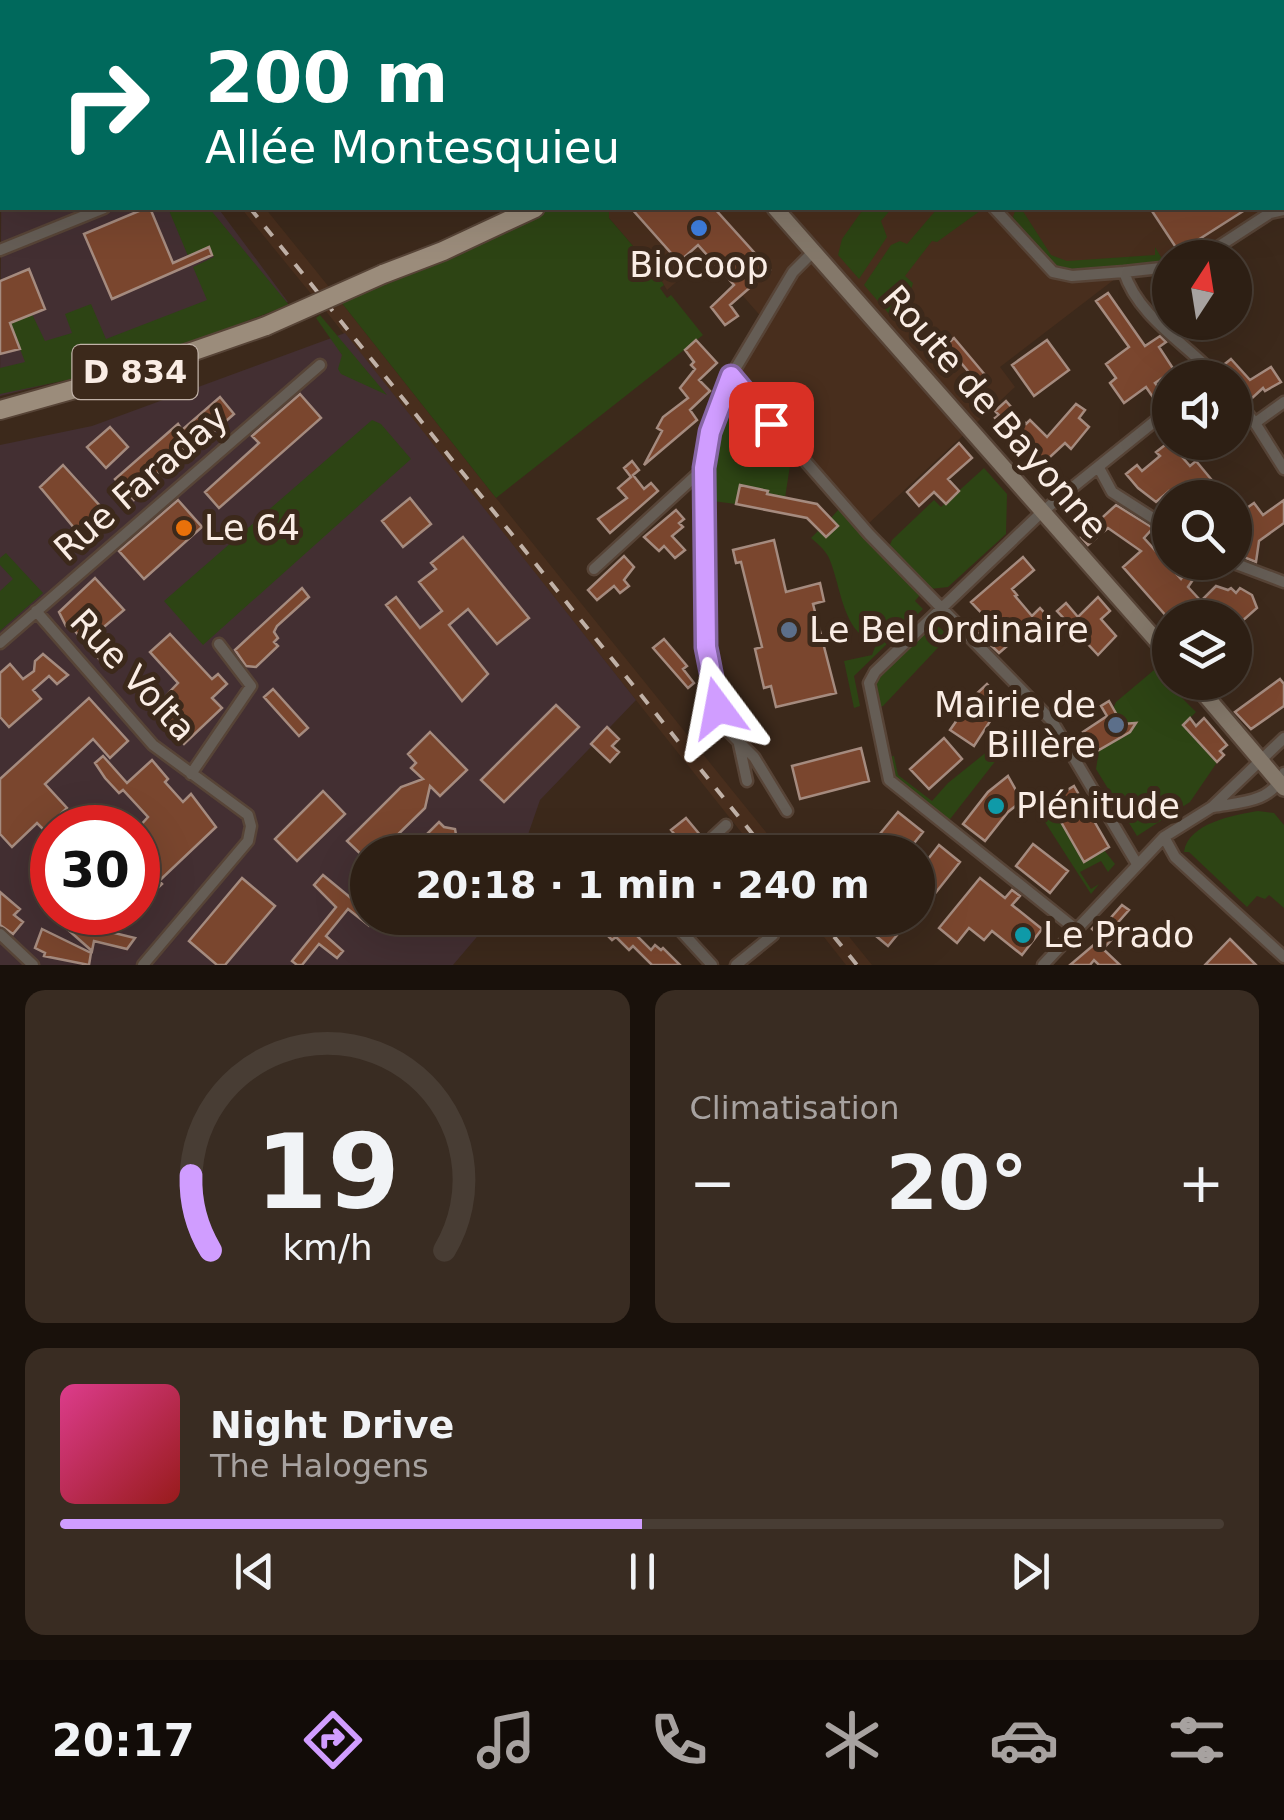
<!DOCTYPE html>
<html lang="fr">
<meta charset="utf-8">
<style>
:root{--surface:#2d1f14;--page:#392c22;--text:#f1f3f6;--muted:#a7a2a0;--line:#483d34;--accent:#d09dff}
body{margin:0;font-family:"DejaVu Sans",sans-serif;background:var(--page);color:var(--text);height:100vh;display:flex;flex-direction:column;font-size:38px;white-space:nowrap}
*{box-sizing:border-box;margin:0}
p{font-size:32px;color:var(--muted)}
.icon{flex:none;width:55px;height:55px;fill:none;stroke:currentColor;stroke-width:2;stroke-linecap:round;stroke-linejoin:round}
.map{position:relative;height:965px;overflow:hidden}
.side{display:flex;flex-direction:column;gap:25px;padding:25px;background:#19110b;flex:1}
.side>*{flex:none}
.banner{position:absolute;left:0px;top:0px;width:1285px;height:210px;box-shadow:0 10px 40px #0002,0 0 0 2px var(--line);background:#00695c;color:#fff;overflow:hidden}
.needle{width:65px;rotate:12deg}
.fabs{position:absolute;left:1152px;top:240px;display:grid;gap:20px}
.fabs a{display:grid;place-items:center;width:100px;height:100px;border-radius:50%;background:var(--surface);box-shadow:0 10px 40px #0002,0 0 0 2px var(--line);font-size:50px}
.speed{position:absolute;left:30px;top:805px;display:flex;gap:20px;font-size:50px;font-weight:700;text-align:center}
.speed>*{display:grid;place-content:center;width:130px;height:130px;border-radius:50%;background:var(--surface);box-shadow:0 10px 40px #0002,0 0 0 2px var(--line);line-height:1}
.speed .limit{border:15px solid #d22;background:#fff;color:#111}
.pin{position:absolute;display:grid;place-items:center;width:85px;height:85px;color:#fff;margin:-42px;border-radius:20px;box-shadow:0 5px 15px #0006}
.me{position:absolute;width:110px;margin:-55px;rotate:347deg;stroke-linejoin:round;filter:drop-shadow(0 0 8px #0008)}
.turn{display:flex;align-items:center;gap:35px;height:210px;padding:0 40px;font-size:45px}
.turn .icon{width:130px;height:130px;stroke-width:2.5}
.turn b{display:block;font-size:70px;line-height:85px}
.big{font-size:75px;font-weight:700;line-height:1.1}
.side .tile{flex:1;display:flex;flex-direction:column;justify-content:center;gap:15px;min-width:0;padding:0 35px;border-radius:20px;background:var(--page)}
.side .dial{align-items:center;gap:0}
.dial svg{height:260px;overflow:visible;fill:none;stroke:var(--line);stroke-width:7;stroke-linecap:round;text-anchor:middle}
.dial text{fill:var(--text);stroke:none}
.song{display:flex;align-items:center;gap:30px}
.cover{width:120px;height:120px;border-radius:15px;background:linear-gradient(135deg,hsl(330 70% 55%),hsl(0 70% 35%))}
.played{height:10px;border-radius:5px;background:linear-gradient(90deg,var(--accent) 50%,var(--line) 50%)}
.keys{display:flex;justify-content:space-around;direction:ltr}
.heat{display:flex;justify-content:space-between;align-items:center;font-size:55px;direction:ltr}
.side .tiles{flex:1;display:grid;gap:25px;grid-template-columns:1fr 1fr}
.tile:last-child{grid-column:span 2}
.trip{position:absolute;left:350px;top:835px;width:585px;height:100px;border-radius:50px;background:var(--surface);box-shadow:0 10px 40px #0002,0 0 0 2px var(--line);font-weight:700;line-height:100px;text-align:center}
.menu{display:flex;height:160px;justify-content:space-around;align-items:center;background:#120c08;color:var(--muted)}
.menu .icon{width:70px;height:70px}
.menu .selected{color:var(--accent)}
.menu b{font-size:45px;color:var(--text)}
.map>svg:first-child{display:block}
.built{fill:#482e1d}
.industrial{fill:#432f32;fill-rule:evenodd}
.green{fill:#2d4414}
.building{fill:#7a462e;stroke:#a58b7f;stroke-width:2.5}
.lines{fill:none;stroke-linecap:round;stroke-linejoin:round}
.street-casing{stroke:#574437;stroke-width:15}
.secondary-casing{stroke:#574437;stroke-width:20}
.primary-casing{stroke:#574437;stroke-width:22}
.street{stroke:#655d55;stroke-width:10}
.secondary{stroke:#84786a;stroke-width:15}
.primary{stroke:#9b8c7b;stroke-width:18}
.rail{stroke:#c0b1a7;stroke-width:4;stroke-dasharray:12 12;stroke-linecap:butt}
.primary-bridge-casing{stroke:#574437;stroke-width:22;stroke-linecap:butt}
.primary-bridge{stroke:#9b8c7b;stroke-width:18}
.route-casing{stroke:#8766a6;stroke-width:25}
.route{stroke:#d09dff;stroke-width:18}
.shop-dot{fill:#3f7fe0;stroke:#3c291b;stroke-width:4}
.food-dot{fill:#e8710a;stroke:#3c291b;stroke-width:4}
.service-dot{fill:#5c6f8a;stroke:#3c291b;stroke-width:4}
.culture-dot{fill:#0f9aa8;stroke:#3c291b;stroke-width:4}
.labels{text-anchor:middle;stroke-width:10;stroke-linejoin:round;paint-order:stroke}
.shield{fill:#3c291b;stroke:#c1b2a8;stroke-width:2.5}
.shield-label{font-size:32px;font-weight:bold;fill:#faede5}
.poi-label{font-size:35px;fill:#faede5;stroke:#3c291b;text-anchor:start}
.street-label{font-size:35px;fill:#faede5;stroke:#3c291b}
</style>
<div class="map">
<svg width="1284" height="965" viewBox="0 0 1284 965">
<rect width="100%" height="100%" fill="#3c291b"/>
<path class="built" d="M1283 202 1284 210 1201 258H1170V267L1124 272 1000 367 1015 387 868 524 734 370 764 320 707 255 667 290 658 275 609 218 608 210 609 208H1282Z
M241 208H265L329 287 312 295Z
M341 302 496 498 782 852H757L325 310Z
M809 918H834L872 965H846Z"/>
<path class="industrial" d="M2 92V208H218L288 302 68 379 0 396Z
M345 333 636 700 540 800 522 852H368V918H493L453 965H0V445L92 426ZM52 828H138V912H52Z"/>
<path class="green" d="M168 208H209L289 305 160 354 86 376 0 394V368L25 362 10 323 32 314 45 341 72 333 65 314 91 304 106 339 207 300 193 267 214 257 208 247 188 256Z
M552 208H609V218L658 275 664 285 660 288 667 298 671 295 703 335 496 498 341 302 458 256Z
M864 208H892L881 221 887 237 859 279 838 255 842 239Z
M934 208H979L980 211 937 242 932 241 905 276 913 283 905 311 889 314 864 285 891 245 900 241 907 244 936 210Z
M1016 208H1021L1051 255 1067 261 1155 255V247L1164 262 1068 270 1050 263 1017 225 1013 217Z
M320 315 387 395 341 374 338 369 342 355 316 318Z
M737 398 771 436 763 440 783 463 791 459 785 498 740 485 736 504 712 501 715 436 729 402Z
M372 420 381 424 411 459 203 645 164 601Z
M984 468 1007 494 1006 534 948 587 930 589 889 547 892 540 934 500 941 507Z
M839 509 920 595 915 601 923 609 854 676 860 706 854 708 844 661 872 655 877 642C842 637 841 582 828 556 824 549 817 543 811 538L818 531 826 538 837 526 830 519Z
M6 553 43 593 0 631V591L13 579 0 565V558Z
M929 626 939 627 949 636 883 706 877 708 875 680Z
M1154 670 1196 712 1183 725 1218 761 1190 802 1137 836 1096 769 1099 750 1131 731 1132 725 1122 724 1113 709 1116 702Z
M999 742 1004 750 947 823 894 781 887 757 894 756 898 775 932 801 948 783Z
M1049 801 1084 862 1104 850 1115 864 1108 872 1101 861 1080 872 1091 889 1099 884 1091 894 1036 808Z
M1258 811 1274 813 1284 825V908L1269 895 1265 899 1257 896 1247 907 1189 852H1184C1188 823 1234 815 1258 811Z"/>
<path class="building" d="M146 208H150L173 263 209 247 212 255 112 299 84 234Z
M631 208H714L770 270 730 305 738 316 725 325 711 307 734 285 698 245 679 262Z
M1150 208H1248L1179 252Z
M29 269 45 309 10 323 20 349 0 354V281Z
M1108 293 1145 346 1160 336 1166 342 1159 347 1174 370 1155 383 1168 399 1159 406 1146 387 1124 403 1110 383 1116 378 1106 364 1129 347 1096 301Z
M954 338 986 376 978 383 946 345Z
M696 340 717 363 699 380 710 391 690 410 697 420 644 465 662 431 657 428 663 417 688 398 680 388 695 369 691 365 694 362 685 350Z
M1047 340 1069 370 1034 396 1012 365Z
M1231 359 1250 380 1271 367 1281 382 1265 391 1263 388 1250 400 1235 383V378H1230L1221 367Z
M300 394 321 418 219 508 205 492 259 443 252 436Z
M220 397 234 414 202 442 198 437 180 452 177 448 162 462 166 466 154 476 157 480 134 500 115 479 178 424 182 430Z
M1006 401 1026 424 1030 420 1047 437 1076 404 1085 410 1079 418 1089 427 1071 449 1065 443 1037 469 1029 460 1034 455 1026 446 1029 443 1014 427 1007 432 995 418 999 415 995 411Z
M110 427 128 447 106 468 87 447Z
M1169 442 1190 466 1196 461 1221 491 1213 498H1175L1169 491 1156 502 1138 488 1126 474 1137 465 1142 471 1160 456 1156 452Z
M959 443 972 458 948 479 959 491 946 504 934 492 919 506 907 492Z
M632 461 639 470 633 475 644 489 651 483 658 491 610 533 598 519 627 498 618 488 631 477 624 468Z
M63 465 101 507 100 530 75 529 40 487Z
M740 485 768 491 767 494 817 504 838 526 826 537 807 518 736 504Z
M410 498 431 524 403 547 382 521Z
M178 500 202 527 144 579 119 551Z
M1284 500V523L1259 541 1256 562 1236 554 1237 550 1240 551 1243 539 1248 540 1251 524 1241 512 1254 503 1263 515Z
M1116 505 1153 528 1144 538 1181 579 1193 562H1205L1188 587 1201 601 1216 586 1228 590 1231 588 1236 593 1240 588 1252 595 1257 608 1240 623 1226 608 1216 618H1168L1123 567 1141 551 1108 528 1088 545 1081 537Z
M676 510 684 519 679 523 683 527 672 536 685 550 675 558 664 546 659 551 644 537Z
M463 537 529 618 497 644 468 609 449 625 488 674 462 701 386 605 396 597 420 628 442 611 419 582 436 569 431 563Z
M774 540 786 592 820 583 824 601 813 604 836 693 776 707 771 686 764 688 755 649 762 647 741 562 736 563 733 550Z
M624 556 634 567 624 580 629 586 620 593 614 586 597 600 588 590Z
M1023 557 1034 570 1012 589 1017 595 1015 596 1032 616 1040 608 1051 620 1036 634 1025 622 1002 643 1006 647 999 653 976 631 988 620 971 602Z
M95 578 124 610 98 632 112 649 100 660 74 630 66 626 59 612Z
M302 588 309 597 277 626 274 632 278 638 274 642 278 646 256 667 246 666 235 650Z
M1098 597 1110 611 1101 619 1116 636 1098 655 1057 611 1066 603 1078 617Z
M170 634 212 679 218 674 227 684 212 698 222 708 184 744 152 710 178 683 150 652Z
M664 639 687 666 683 669 694 683 688 688 653 648Z
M43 654 68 675 57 684 49 676 33 690 41 699 9 727 0 717V673L10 664 23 679 34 671 35 661Z
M1280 679 1284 684V706L1251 729 1235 712Z
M987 684 1006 704 994 715 974 746 950 730 973 697Z
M273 689 308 728 299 736 264 697Z
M89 698 128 741 110 758 93 739 45 784 67 808 44 830 37 823 12 847 0 834V779Z
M1109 701 1122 724 1136 723 1130 732 1099 750 1092 739 1088 742 1083 732 1107 716 1101 706Z
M556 705 579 727 504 802 481 780Z
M1190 718 1196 726 1204 718 1227 745 1220 751 1224 755 1217 762 1183 725Z
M607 727 619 739 612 746 619 752 610 762 591 744Z
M430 732 467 770 440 796 430 786 425 808 380 852H368V861L347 841 401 787 423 779 411 768 416 763 408 754Z
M944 738 962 759 929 789 910 769Z
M861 748 869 781 800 799 792 766Z
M103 756 127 783 152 760 168 779 165 782 183 802 191 794 216 827 159 881 162 884 146 899 143 896 138 901V828L148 817 123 790 119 793 105 778 95 763Z
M1008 776 1022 801 1008 812 985 841 963 824 988 792Z
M1074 786 1109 847 1084 862 1049 801Z
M323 791 345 814 297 861 275 839Z
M898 812 923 832 907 852H875L885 840 879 835Z
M686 818 711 848 705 852H689L671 830Z
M439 822 444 827 455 829 457 840 461 844 453 852H409Z
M1033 844 1068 871 1050 893 1016 866Z
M939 845 960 862 918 915V872Z
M323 875 368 912V925L348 909 326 936 343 951 337 958 319 944 302 965H297L292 961 336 907 314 885Z
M242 878 275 906 225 965H217L189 941Z
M980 878 1005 898 1012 890 1020 896 1012 905 1042 929 1022 955 992 931 984 940 969 928 957 943 939 928Z
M0 892 20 909 14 915 23 922 13 934 0 925Z
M1122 905 1129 910 1113 928 1119 932 1103 949 1120 965H1099L1094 960 1090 965H1070L1102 938 1092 929 1102 918 1107 922Z
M48 912H121L102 930 135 938 127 949 94 941 92 951Z
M605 918H631L624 923 651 950 655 945 661 950 663 948 680 965H652L633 946 629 950 616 937 612 940 606 934 610 924Z
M881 918H911L888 946 870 931Z
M42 929 91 953 89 965 44 956 45 953 35 948Z
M1230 939 1256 965H1205Z"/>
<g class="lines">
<defs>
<path id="street" d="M464 0 465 2
M822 0 823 2
M1180 0 1181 2
M606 2 607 0
M840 2 844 0
M1282 113 1284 114
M994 208 1053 272 1072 276 1124 272C1138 317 1188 345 1218 378
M0 250 104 208
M1201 258 1270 213 1284 210
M1124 272 1170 267
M731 376 869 534 1052 721 1137 864
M1235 398 1255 423 1284 469
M1255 423 1284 402
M704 468 705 625 709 672 725 728 754 757 787 811
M1099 468 1112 492 1170 529
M1231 562 1284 582
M594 569 704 468 714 417 731 376 793 272 814 251
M36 611 153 745 248 815 251 826 248 841 143 965
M0 643 320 365
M739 744 747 781
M191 774 251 686 219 644
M1213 807C1241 802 1271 803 1284 773
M1164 837 1175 857 1284 957
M725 852 713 837 726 825
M669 918 712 965
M1078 931 889 780 869 683 875 672 1042 512 1170 409
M0 934 33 965
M736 965 773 935 776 918
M1043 965 1164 837 1212 807 1284 738"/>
<path id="secondary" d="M595 0 598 2
M775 208 1170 656
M1194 682 1284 788"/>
<path id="primary" d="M703 2 706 0
M733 2 737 0
M383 274 443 251 535 208
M0 410 125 375 266 326"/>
</defs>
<use href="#street" class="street-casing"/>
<use href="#secondary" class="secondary-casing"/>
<use href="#primary" class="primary-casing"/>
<use href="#street" class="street"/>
<use href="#secondary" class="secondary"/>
<use href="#primary" class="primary"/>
<path class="rail" d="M83 0 85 2
M250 208 767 852
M819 918 857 965"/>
<defs>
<path id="primary-bridge" d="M266 326 383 274"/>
</defs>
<use href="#primary-bridge" class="primary-bridge-casing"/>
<use href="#primary-bridge" class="primary-bridge"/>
</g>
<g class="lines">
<defs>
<path id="route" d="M718 708 706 647 704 468 710 432 731 376 771 424"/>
</defs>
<use href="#route" class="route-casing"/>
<use href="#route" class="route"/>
</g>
<circle class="shop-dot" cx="699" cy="228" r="10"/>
<circle class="food-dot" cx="184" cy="528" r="10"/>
<g class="service-dot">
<circle cx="789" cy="630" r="10"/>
<circle cx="1116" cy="725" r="10"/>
</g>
<g class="culture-dot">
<circle cx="996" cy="806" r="10"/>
<circle cx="1023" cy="935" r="10"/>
</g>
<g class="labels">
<rect class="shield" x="72.5" y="345" width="125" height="54" rx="8"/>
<g class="shield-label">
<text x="135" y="383">D 834</text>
</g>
<g class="poi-label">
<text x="699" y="277" text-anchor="middle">Biocoop</text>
<text x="204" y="540">Le 64</text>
<text x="809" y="642">Le Bel Ordinaire</text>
<text x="1096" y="717" text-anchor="end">Mairie de<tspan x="1096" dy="40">Billère</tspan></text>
<text x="1016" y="818">Plénitude</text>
<text x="1043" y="947">Le Prado</text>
</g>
<g class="street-label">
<text transform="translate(995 412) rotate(49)" y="12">Route de Bayonne</text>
<text transform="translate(141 483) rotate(-41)" y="12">Rue Faraday</text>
<text transform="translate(133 675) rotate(47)" y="12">Rue Volta</text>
</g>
</g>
</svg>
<div class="fabs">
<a><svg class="needle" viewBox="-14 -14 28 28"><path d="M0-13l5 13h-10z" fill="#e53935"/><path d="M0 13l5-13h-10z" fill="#a7a2a0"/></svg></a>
<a><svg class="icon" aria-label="sound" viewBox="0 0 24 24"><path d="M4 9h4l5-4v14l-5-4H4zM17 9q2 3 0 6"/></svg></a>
<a><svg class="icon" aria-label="search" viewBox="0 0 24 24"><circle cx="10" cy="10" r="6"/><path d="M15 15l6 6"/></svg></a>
<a><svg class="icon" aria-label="layers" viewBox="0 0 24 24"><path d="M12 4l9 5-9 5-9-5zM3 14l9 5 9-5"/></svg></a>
</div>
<div class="speed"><div class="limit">30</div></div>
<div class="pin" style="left:771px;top:424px;background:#d93025"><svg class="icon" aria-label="arrive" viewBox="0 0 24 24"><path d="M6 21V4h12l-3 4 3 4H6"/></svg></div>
<svg class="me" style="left:718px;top:708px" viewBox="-20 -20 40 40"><path d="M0-17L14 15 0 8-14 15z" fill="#d09dff" stroke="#fff" stroke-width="4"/></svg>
<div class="trip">20:18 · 1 min · 240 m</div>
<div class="banner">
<div class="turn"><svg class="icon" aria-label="right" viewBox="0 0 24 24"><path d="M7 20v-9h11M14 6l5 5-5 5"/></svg><div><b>200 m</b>Allée Montesquieu</div></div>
</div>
</div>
<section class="side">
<div class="tiles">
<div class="tile dial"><svg viewBox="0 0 100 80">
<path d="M14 69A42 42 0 1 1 86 69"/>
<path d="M14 69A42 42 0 0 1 8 46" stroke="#d09dff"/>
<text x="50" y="56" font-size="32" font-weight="700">19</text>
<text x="50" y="72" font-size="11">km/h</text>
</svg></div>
<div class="tile"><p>Climatisation</p>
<div class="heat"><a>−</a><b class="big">20°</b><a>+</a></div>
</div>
<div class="tile">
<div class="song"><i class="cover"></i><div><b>Night Drive</b><p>The Halogens</p></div></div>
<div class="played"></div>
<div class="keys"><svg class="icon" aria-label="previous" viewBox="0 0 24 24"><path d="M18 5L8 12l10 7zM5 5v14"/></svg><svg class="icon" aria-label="pause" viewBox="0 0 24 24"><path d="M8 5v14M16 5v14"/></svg><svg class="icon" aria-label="next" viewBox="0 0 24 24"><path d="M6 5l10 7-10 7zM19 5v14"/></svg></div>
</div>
</div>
</section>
<nav class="menu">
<b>20:17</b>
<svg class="icon selected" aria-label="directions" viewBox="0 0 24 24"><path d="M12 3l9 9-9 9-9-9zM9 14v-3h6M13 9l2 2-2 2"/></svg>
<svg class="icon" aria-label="music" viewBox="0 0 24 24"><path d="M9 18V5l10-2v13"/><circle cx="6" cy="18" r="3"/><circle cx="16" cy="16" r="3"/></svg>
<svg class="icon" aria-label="phone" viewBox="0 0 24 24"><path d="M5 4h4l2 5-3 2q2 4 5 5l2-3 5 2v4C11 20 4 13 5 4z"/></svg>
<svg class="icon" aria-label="climate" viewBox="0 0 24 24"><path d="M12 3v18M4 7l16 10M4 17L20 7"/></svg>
<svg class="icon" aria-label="car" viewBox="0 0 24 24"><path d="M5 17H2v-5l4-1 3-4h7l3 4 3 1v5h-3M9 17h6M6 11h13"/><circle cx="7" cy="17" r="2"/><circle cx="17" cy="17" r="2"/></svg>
<svg class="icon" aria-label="filters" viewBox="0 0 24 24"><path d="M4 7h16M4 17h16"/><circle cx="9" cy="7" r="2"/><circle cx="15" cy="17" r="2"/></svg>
</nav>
